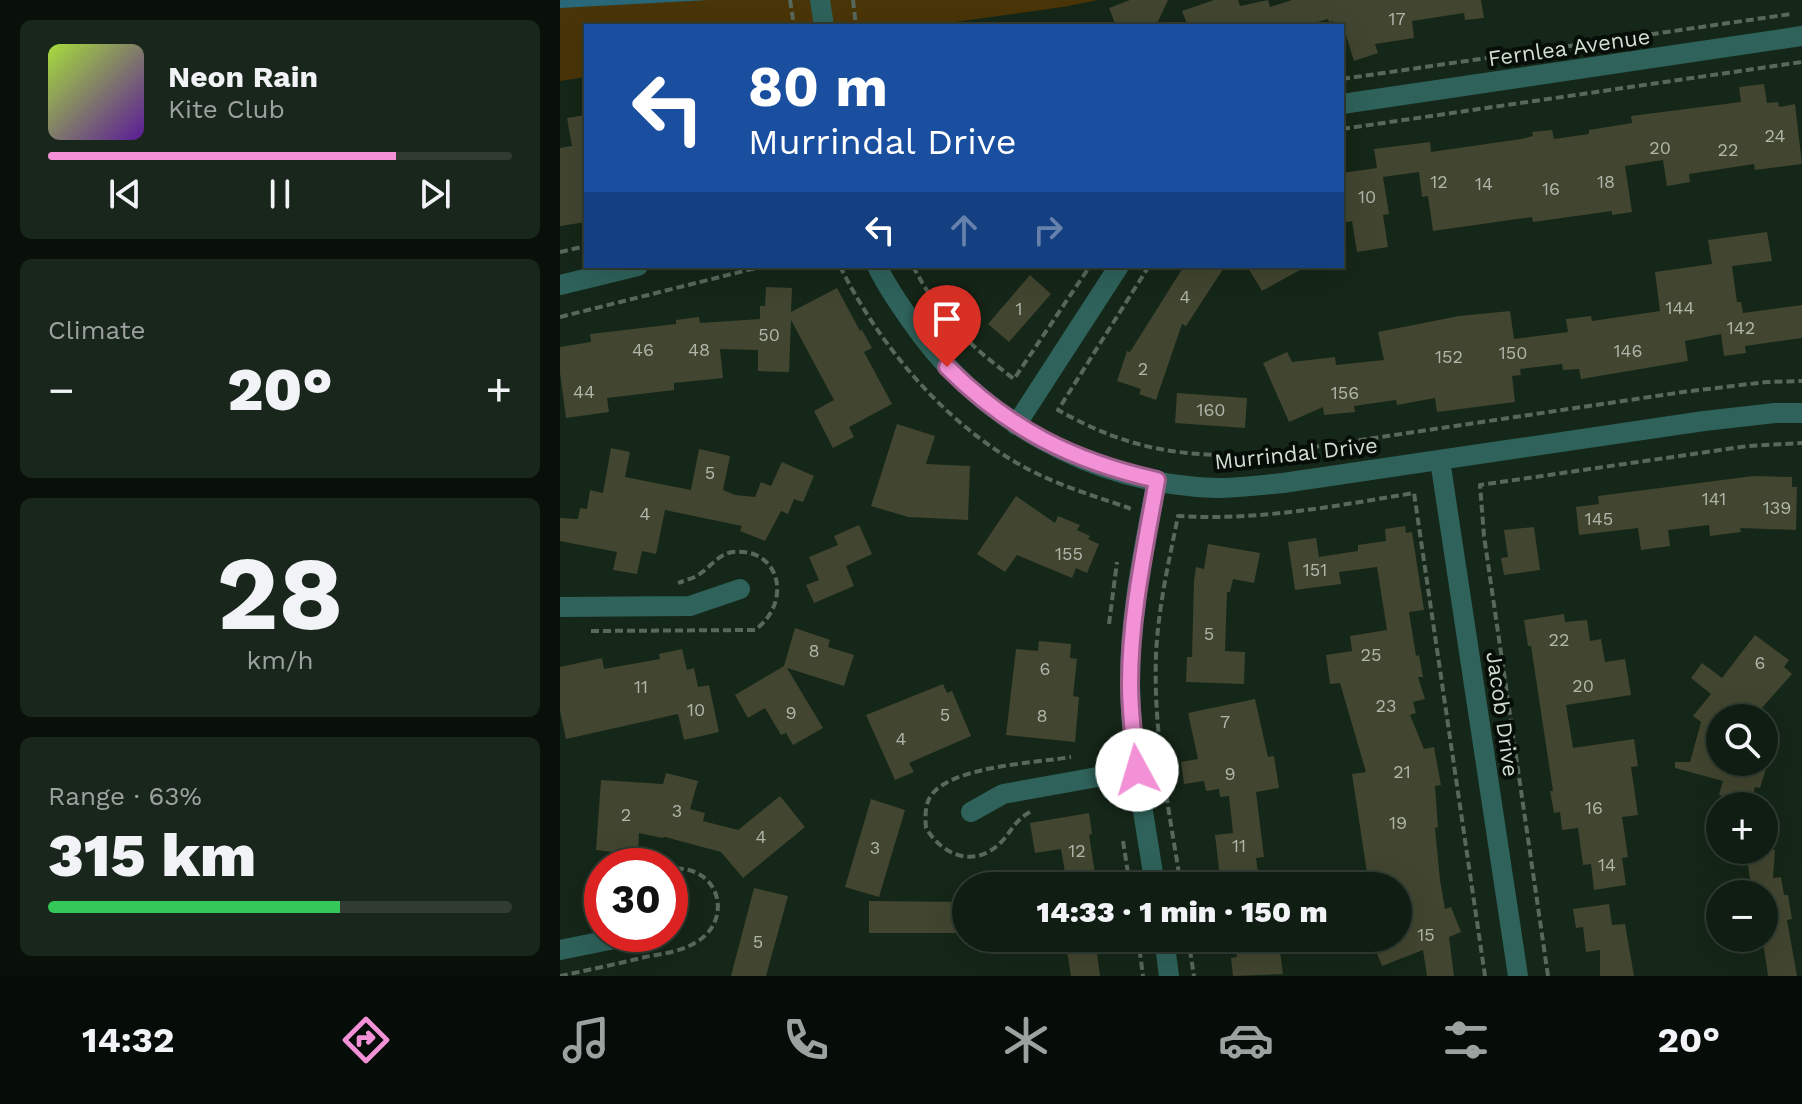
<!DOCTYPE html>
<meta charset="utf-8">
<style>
:root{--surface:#101d12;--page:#19261b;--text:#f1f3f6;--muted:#9ca29f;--line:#303b32;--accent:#f291d6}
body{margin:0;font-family:"Work Sans",sans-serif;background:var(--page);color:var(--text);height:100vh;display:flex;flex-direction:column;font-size:30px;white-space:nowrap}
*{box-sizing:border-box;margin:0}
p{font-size:26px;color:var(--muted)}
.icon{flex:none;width:44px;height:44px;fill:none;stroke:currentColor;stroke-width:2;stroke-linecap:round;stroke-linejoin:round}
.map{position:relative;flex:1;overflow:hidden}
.sheet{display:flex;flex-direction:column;gap:20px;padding:20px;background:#09100a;width:560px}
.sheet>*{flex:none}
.hud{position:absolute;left:24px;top:24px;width:760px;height:244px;border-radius:0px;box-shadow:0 8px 32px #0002,0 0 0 2px var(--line);background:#1a4fa0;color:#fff;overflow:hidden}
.fabs{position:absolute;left:1146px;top:704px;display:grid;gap:16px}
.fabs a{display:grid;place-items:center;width:72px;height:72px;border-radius:50%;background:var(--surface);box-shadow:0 8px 32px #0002,0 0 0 2px var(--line);font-size:40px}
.speed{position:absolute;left:24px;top:848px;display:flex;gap:16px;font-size:40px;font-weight:700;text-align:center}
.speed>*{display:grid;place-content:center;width:104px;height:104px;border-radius:50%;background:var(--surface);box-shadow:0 8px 32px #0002,0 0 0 2px var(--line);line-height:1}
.speed .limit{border:12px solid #d22;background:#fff;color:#111}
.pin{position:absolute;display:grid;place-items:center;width:68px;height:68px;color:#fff;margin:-82px -34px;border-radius:50% 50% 50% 0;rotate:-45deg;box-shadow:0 0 8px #0007}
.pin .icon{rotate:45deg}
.me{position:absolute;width:88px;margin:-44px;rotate:354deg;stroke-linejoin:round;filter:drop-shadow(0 0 6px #0008)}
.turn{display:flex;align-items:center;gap:28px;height:168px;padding:0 32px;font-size:36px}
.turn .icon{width:104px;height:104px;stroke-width:2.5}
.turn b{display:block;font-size:56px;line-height:68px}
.lanes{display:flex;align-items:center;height:76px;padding:0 32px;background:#0003;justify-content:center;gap:40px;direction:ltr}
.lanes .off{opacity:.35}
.big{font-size:60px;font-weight:800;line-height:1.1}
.sheet .card{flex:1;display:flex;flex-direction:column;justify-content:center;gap:12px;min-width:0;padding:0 28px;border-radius:12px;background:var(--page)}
.sheet .dial{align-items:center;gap:0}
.dial b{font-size:104px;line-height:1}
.song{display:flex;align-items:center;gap:24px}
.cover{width:96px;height:96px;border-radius:12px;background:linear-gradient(135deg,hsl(80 70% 55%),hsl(270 70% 35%))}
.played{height:8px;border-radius:4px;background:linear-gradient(90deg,var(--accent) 75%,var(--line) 75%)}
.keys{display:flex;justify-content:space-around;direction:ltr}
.heat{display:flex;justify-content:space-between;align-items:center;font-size:44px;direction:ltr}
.charge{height:12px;border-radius:6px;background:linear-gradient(90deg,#34c759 63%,var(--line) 0)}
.trip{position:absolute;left:392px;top:872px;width:460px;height:80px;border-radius:40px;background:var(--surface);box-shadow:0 8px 32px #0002,0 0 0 2px var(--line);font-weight:800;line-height:80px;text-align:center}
.menu{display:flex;height:128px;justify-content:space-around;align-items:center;background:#060c07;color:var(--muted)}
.menu .icon{width:56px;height:56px}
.menu .on{color:var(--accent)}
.menu b{font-size:36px;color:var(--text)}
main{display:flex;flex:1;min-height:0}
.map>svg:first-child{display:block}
.green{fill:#4a3508}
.water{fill:#296878}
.building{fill:#42452f}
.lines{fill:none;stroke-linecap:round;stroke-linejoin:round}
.path{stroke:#58685b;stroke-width:4;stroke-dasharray:8 4;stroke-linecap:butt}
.minor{stroke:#2e625a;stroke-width:20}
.route-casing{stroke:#9d5e8b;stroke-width:20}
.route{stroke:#f291d6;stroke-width:14}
.labels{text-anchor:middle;stroke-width:8;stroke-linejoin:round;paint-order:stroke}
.number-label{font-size:18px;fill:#aeb7aa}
.street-label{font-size:22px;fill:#d2ddd3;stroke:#060e07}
</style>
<main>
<section class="sheet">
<div class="card">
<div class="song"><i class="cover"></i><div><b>Neon Rain</b><p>Kite Club</p></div></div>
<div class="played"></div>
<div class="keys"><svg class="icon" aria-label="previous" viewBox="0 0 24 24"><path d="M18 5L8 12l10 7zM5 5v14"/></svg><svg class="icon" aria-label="pause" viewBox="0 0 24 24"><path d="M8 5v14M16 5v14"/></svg><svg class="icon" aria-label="next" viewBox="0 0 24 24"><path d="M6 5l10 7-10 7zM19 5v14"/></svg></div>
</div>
<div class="card"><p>Climate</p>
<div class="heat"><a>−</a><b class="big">20°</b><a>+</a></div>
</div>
<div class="card dial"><b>28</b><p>km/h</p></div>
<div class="card"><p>Range · 63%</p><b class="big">315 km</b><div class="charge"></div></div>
</section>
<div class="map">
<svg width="1242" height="976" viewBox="0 0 1242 976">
<rect width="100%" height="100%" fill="#152718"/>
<path class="green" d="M0 0H538L503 7 367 26H26V77L0 81Z"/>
<path class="water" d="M0 0H149L0 8Z"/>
<path class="building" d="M570 0H608L596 26H556L549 8Z
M654 0H678L680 6 708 0 710 7 732 0H921L924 18 905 20 904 13 852 21 854 38 815 44 818 53 794 61 786 35 782 37V26H775L773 21 769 22 768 19 744 26H628L622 11Z
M1204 84 1207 103 1218 102 1219 107 1235 104 1242 164 1195 170 1194 164 1129 174 1130 182 1107 186 1103 160 1065 166 1072 212 1052 215V211L973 222 972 217 873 231 868 196 862 197 859 172 823 177 829 214 823 215 828 247 797 252 792 221 782 223V173L817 168 814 149 870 142 871 152 961 139 973 136 972 132 992 130 994 139 1029 134V130L1072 123 1071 116 1181 102 1179 87Z
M26 115V222L0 226V148L12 146 7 118Z
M1207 232 1212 261 1172 266 1177 302H1181L1183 313 1242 305V338L1185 346 1186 353 1164 356 1161 334 1125 341 1128 361 1021 379 1019 369 1003 370 1002 364 960 369 961 375 952 376 955 402 877 412 875 398 837 405 836 400 794 406 795 412 764 415 763 407 729 422 703 363 727 352 732 362 775 357 776 365 824 360 818 332 899 316 950 311 954 339 1008 332 1006 319 1031 316 1032 321 1100 311 1095 272 1152 264 1148 240Z
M624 266H665L626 326 622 324 596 400 579 394 581 389 557 381 567 351 570 352Z
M687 266H747L702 291Z
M470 275 491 294 449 342 428 324Z
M206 287 232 288 231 312 277 288 300 331 302 330 312 348 304 352 332 404 289 427 294 437 273 448 254 411 274 400 231 320 229 372 198 371V350L160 349 163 378 114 383V390L47 398 49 412 6 418 0 373V347L31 342 30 334 116 324V320L139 317 140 323 200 319V306H205Z
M617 393 687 398 685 428 615 423Z
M337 424 375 436 366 464 410 466 408 520 348 517 311 506Z
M51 448 70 452 65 477 131 490 139 449 170 456 163 490 175 495 195 497 201 482 211 486 222 462 254 476 243 502 234 499 228 514 221 511 205 541 180 531 182 526 105 510 96 554 82 551 77 574 53 570 57 552 0 541V518L18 519 20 508 27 509 30 490 43 493Z
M1193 476 1232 477V487H1237L1236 530 1180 528 1181 532 1150 536 1149 525 1108 530 1110 546 1081 550 1078 528 1019 535 1016 507 1039 504 1038 496Z
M456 496 495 523 498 516 520 525 517 530 530 536 528 539 539 544 527 573 516 568 512 578 457 555 445 572 417 554Z
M299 525 312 554 286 566 294 586 254 603 246 585 259 580 249 557 278 545 274 536Z
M845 526 846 533 852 532 864 610 849 612 856 656 859 655 863 677H858L865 699 853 702 856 713 850 715 864 749 874 747 877 764 881 785 875 786 878 827 875 828 880 880 885 909 891 907 901 932 889 937 894 976H867L863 950 822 966 811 938H845L838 919V886H809L792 774 806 772 780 683 770 684 766 655 792 651 790 636 827 630 817 567 779 572 781 584 735 590 728 542 756 538 759 557 798 551V545L826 541 825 529Z
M974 527 980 570 944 575 941 558 948 557 944 530Z
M648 544 700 553 694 583 673 579 670 592H667L665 651 685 652 684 684 626 682 627 657H632L634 581 636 567 644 569Z
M1004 614 1005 622 1027 620 1030 641 1041 639 1045 662 1065 659 1071 695 1006 705 1013 748 1074 739 1078 766 1071 767 1078 815 1062 817 1068 857 1062 858 1066 885 1034 890 1031 864 1023 865 1018 828 1002 830 1000 812 994 813 990 791H993L971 646H968L964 620Z
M235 628 270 640 268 647 294 655 284 686 227 668 263 728 233 745 226 733 221 735 205 708 188 718 175 695 224 666Z
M1195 635 1229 660 1224 667 1232 674 1193 718H1160V728L1146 746 1160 750V762H1208L1200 788 1195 787 1191 803 1159 795 1163 781 1115 768V762H1130L1141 722 1133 716 1151 694 1131 678 1142 663 1162 678Z
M479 641 511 644 510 658 517 659 513 696 519 697 515 742 446 735 456 649 478 651Z
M122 649 127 670 134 668 138 687 149 685 159 732 124 740 118 714 6 739 0 711V667L42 658 44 669 100 659 99 654Z
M383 684 387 693 392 691 411 736 349 763 354 772 335 780 306 715Z
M695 699 708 757 714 756 719 788 696 792 704 857 696 858 700 886H661L655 835 673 833 669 796 660 797 659 789 646 791 644 781 624 784 621 762 638 759 628 713Z
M106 773 138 781 130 809 145 813 143 821 178 830 220 796 245 827 183 878 161 852 105 837 102 838 79 833 78 855 36 850 41 780 103 784Z
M311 799 345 810 319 897 285 887Z
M529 813 532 834 529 835 536 880 507 884 501 849 475 853 470 823Z
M1186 850H1215L1213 878 1221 877 1224 895H1228L1232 919 1227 920 1237 976H1208L1204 948V894H1192Z
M194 888 228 896 206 976H171Z
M309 901 406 902V933H309Z
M1049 904 1052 925 1065 924 1074 976H1040V950L1026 952 1023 927 1016 928 1013 909Z
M505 938H535L540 976H511Z
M674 938H709L711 952 720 951 723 974 673 976 671 958 677 957Z"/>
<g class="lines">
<path class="path" d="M230 0 234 26
M293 0 296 26
M782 79 1231 14
M782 129 1242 62
M0 252 26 246
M280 266C321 350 395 436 482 476 510 489 540 498 569 508L568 510
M353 266C380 318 408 344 454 379L530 266
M589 266 498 410C571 451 625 458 707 454L1123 392 1206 382 1242 381
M0 317 204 266
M549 624 557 562
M31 631 195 630C233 602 220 547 173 552 159 554 152 565 141 573 135 578 126 580 118 583
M470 812C457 819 453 828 444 839 418 869 384 858 366 828 365 817 365 806 370 797 389 766 476 763 511 757
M563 841 570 886
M621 886C609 810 593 732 596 655 598 608 609 561 618 516 698 521 775 506 854 493L925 976
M578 938 583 976
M628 938 634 976
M0 976C28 970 57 964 85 957 101 954 119 952 133 944 176 922 160 863 110 869
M988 976 924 536 920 485 1188 446 1242 443"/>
<path class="minor" d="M260 0 264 26
M782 104 1242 36
M317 266C326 285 337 301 349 318 418 420 532 484 656 488 679 488 701 485 723 483L1144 421 1215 413H1242
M0 285 78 266
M456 425 559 266
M880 460 958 976
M0 607 130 606 180 589
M411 812 443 794 577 770
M595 886C585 820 571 753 570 686 569 617 584 548 597 480
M110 910 118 902
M604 938 609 976
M0 950 79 934"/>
</g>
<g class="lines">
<defs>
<path id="route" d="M387 367C449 429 512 461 597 480 585 548 570 615 570 684 570 713 574 742 577 770"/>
</defs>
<use href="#route" class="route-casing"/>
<use href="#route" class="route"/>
</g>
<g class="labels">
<g class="number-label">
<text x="837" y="25">17</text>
<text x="1215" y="142">24</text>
<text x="1100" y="154">20</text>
<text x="1168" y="156">22</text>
<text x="879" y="188">12</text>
<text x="1046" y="188">18</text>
<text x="924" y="190">14</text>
<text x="991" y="195">16</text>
<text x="807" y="203">10</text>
<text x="625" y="303">4</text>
<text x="1120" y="314">144</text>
<text x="459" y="315">1</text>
<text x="1181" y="334">142</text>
<text x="209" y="341">50</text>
<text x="83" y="356">46</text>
<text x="139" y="356">48</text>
<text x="1068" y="357">146</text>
<text x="953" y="359">150</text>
<text x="889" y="363">152</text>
<text x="583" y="375">2</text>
<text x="24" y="398">44</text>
<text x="785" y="399">156</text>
<text x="651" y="416">160</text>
<text x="150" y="479">5</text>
<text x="1154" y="505">141</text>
<text x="1217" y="514">139</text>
<text x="85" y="520">4</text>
<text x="1039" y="525">145</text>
<text x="509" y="560">155</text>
<text x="755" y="576">151</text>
<text x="649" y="640">5</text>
<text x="999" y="646">22</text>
<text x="254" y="657">8</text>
<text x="811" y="661">25</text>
<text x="1200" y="669">6</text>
<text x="485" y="675">6</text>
<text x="1023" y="692">20</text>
<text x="81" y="693">11</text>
<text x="826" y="712">23</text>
<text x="136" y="716">10</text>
<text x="231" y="719">9</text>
<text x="385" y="721">5</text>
<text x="482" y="722">8</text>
<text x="665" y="728">7</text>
<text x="341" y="745">4</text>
<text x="842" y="778">21</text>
<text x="670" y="780">9</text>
<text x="1034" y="814">16</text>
<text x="117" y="817">3</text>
<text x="66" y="821">2</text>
<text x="838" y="829">19</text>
<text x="201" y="843">4</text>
<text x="679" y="852">11</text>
<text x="315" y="854">3</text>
<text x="517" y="857">12</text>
<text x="1047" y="871">14</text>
<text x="866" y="941">15</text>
<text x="198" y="948">5</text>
</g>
<g class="street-label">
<text transform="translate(1009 47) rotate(-8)" y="8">Fernlea Avenue</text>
<text transform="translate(736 453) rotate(-6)" y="8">Murrindal Drive</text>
<text transform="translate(943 714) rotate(82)" y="8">Jacob Drive</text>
</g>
</g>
</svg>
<div class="fabs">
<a><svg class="icon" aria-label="search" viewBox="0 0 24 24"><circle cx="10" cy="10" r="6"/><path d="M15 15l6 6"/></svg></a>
<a>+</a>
<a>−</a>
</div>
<div class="speed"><div class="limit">30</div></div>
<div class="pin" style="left:387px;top:367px;background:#d93025"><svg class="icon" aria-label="arrive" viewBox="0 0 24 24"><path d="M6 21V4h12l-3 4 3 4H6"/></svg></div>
<svg class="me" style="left:577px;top:770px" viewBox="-20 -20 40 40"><circle r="19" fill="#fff"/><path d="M0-13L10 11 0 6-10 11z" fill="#f291d6"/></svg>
<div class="trip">14:33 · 1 min · 150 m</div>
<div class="hud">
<div class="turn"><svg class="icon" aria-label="left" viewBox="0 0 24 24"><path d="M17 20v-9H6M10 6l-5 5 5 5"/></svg><div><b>80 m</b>Murrindal Drive</div></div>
<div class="lanes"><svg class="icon" aria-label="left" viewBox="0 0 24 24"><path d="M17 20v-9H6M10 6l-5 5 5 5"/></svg><svg class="icon off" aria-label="ahead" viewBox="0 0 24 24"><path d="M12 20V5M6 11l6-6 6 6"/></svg><svg class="icon off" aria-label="right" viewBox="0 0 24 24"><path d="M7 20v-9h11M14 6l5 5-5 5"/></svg></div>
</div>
</div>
</main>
<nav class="menu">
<b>14:32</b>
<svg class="icon on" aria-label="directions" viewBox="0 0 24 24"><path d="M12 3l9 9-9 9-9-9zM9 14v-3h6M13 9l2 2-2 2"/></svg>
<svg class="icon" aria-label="music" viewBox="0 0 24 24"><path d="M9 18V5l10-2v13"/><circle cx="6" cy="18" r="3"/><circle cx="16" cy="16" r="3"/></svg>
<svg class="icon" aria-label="phone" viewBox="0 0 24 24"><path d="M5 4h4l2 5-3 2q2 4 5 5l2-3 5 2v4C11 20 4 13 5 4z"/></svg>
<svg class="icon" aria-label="climate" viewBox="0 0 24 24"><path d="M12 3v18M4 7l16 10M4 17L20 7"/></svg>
<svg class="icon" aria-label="car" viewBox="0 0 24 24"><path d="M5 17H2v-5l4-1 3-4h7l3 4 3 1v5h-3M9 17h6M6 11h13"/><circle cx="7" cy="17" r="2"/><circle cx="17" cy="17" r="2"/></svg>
<svg class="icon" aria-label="filters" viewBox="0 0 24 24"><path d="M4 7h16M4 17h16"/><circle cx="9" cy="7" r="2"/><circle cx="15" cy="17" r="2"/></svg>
<b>20°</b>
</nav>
